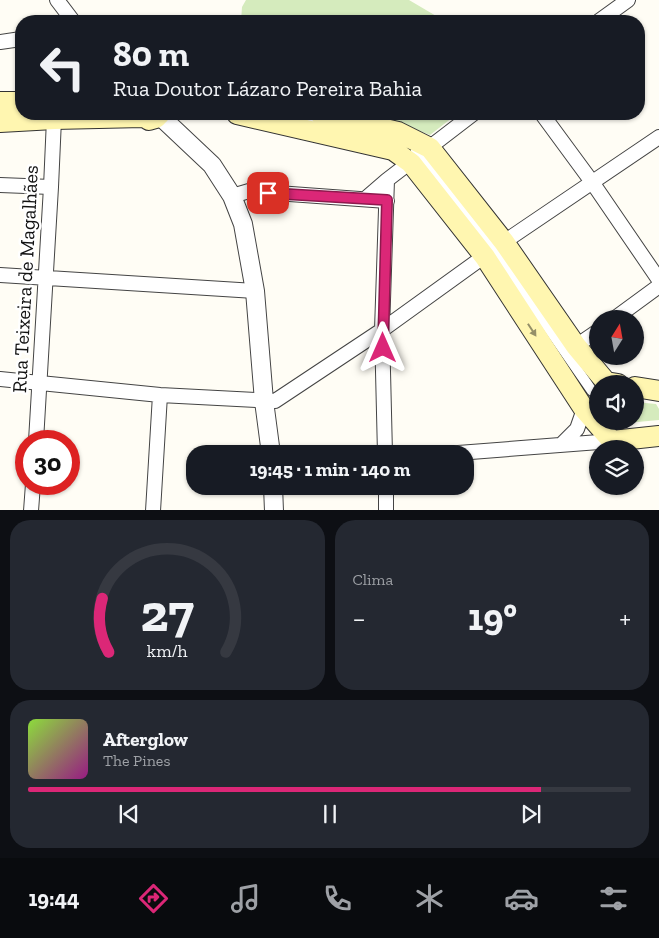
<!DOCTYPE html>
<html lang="pt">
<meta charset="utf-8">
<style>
:root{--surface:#171b24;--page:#242831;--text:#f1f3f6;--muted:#9ea1a6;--line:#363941;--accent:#db2777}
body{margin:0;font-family:"Zilla Slab",serif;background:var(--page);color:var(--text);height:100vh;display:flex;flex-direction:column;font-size:19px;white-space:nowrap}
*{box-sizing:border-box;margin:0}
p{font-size:16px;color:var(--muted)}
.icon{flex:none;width:28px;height:28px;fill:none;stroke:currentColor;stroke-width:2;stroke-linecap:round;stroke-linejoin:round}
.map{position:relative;height:510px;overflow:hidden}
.panel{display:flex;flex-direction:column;gap:10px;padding:10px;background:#0d0f14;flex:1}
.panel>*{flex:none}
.hud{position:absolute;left:15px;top:15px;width:630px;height:105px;border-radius:20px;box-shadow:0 1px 4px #0004;background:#171b24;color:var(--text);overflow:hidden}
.needle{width:32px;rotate:11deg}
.tools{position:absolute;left:589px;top:310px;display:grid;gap:10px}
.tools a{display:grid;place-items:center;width:55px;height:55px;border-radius:50%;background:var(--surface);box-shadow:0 1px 4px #0004;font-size:25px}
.speed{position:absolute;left:15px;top:430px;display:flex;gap:10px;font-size:25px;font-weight:700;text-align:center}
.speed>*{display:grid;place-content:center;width:65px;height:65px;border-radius:50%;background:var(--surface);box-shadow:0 1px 4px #0004;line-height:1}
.speed .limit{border:8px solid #d22;background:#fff;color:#111}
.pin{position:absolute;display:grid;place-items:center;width:42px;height:42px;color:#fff;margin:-21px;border-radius:10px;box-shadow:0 2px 8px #0006}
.me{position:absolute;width:55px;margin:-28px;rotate:0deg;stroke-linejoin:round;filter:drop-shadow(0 0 4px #0008)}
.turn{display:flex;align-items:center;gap:18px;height:105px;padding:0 15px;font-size:22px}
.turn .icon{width:65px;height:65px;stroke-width:2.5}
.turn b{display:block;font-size:35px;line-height:42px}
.big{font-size:38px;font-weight:700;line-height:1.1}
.panel .card{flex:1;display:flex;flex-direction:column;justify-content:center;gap:8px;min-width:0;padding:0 18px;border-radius:20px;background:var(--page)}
.panel .dial{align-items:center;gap:0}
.dial svg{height:130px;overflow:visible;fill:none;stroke:var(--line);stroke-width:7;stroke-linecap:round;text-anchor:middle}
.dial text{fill:var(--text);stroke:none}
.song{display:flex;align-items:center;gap:15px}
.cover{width:60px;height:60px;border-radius:8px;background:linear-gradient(135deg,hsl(90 70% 55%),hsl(310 70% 35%))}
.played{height:5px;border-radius:2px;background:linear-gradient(90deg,var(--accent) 85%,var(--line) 85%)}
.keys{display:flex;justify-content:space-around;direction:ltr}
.heat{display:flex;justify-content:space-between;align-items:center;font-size:28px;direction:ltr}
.panel .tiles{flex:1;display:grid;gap:10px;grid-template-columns:1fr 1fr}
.card:last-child{grid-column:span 2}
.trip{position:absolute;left:186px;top:445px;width:288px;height:50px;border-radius:20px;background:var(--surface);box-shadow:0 1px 4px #0004;font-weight:700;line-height:50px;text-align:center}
.menu{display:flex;height:80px;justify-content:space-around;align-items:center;background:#090b0e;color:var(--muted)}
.menu .icon{width:35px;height:35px}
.menu .current{color:var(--accent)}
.menu b{font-size:22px;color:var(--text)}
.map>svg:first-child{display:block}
.green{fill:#d5ebbd}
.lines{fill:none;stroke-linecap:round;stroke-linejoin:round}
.pedestrian-casing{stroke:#444;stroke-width:12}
.minor-casing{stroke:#444;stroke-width:16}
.tertiary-casing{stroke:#444;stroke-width:20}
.secondary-casing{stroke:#333;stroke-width:22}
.pedestrian{stroke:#fff;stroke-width:10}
.minor{stroke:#fff;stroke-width:14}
.tertiary{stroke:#fff;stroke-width:18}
.secondary{stroke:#fff6b0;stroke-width:20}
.oneway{fill:#948f68}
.route-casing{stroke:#8e194d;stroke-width:12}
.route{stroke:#db2777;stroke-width:9}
.labels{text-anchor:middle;stroke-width:5;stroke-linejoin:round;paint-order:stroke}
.street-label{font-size:20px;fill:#111;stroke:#fff}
</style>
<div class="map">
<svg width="659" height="511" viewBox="0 0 659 511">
<rect width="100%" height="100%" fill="#fffdf5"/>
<path class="green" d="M246 0H409L443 20 241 21 242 7Z
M377 114H457L430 135Z
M635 402 656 404 659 409V420L605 425 603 421H635Z"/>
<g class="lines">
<defs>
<path id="pedestrian" d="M279 114 324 122
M416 151 422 154 504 264 592 391"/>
<path id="minor" d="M57 0 73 21
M599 21 628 0
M0 42 21 39
M542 114 592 182 659 280
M0 185 51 187
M232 196 249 191 387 201
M365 199 387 180 473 114
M0 275 255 291
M614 319 659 286
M576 346 598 331
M0 379 160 395 275 401 382 330 504 242 659 137
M36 441 51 187 54 119
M561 445 577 429 584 409
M385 454 382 330 387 180
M445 454 612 441
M386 486V511
M31 511 33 484
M153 511 160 395"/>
<path id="tertiary" d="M159 115 212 165 232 196 243 224 255 291 264 401 271 454
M273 486 274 511"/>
<path id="secondary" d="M0 102H21
M140 114 149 120 156 118 160 114
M237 114 393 150 411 163 485 257 584 409 612 441 659 436
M320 114 398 132 430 148 504 242 576 346 606 382 618 384
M0 122 54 119 143 117
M635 387 659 391"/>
</defs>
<use href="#pedestrian" class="pedestrian-casing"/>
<use href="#minor" class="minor-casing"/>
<use href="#tertiary" class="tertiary-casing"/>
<use href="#secondary" class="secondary-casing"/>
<use href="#pedestrian" class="pedestrian"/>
<use href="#minor" class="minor"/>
<use href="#tertiary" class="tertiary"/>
<use href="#secondary" class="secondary"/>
</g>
<defs><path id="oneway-solid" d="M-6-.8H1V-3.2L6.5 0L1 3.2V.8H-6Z" transform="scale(1.25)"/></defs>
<use class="oneway" href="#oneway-solid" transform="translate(532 330) rotate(57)"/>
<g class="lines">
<defs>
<path id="route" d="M268 193 387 200 383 348"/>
</defs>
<use href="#route" class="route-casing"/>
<use href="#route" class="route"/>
</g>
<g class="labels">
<g class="street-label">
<text transform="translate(25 279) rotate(-87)" y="7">Rua Teixeira de Magalhães</text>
</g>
</g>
</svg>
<div class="tools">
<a><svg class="needle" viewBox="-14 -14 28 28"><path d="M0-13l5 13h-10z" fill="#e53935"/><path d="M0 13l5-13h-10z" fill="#9ea1a6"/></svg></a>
<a><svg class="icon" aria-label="sound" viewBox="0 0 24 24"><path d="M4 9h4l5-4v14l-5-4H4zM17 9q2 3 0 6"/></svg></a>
<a><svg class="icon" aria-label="layers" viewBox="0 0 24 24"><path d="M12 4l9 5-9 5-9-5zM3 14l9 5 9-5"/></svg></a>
</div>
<div class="speed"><div class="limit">30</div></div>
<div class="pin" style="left:268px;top:193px;background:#d93025"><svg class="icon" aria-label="arrive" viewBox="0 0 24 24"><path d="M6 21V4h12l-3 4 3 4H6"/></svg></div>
<svg class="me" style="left:383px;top:348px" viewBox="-20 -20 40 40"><path d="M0-17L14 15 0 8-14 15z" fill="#db2777" stroke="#fff" stroke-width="4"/></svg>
<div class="trip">19:45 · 1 min · 140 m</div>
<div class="hud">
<div class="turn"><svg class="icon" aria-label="left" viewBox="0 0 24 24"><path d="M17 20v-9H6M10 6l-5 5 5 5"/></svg><div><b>80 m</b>Rua Doutor Lázaro Pereira Bahia</div></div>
</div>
</div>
<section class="panel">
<div class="tiles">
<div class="card dial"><svg viewBox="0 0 100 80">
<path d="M14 69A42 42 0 1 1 86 69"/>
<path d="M14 69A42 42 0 0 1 10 36" stroke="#db2777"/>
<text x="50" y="56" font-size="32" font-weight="700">27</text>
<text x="50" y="72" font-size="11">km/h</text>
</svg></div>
<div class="card"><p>Clima</p>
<div class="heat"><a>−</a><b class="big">19°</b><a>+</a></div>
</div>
<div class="card">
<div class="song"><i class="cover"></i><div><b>Afterglow</b><p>The Pines</p></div></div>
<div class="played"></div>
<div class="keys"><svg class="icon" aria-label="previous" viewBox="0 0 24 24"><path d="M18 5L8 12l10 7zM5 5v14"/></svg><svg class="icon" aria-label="pause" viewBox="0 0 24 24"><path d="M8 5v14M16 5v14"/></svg><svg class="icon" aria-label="next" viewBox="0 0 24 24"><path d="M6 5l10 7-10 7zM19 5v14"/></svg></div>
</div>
</div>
</section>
<nav class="menu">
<b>19:44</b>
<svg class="icon current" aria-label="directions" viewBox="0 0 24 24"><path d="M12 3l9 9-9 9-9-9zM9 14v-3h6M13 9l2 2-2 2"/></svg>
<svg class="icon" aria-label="music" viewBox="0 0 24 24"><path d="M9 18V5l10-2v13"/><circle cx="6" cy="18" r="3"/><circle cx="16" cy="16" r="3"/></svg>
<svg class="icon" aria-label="phone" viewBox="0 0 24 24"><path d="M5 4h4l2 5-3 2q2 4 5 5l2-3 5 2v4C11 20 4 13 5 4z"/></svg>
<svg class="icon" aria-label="climate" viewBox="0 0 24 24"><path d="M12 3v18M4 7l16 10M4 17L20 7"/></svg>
<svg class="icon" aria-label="car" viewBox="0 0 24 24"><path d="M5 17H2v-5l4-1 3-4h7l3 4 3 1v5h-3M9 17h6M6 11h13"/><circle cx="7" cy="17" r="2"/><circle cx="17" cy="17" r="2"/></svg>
<svg class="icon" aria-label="filters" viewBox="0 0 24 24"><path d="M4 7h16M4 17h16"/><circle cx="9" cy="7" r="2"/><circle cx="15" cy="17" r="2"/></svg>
</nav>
